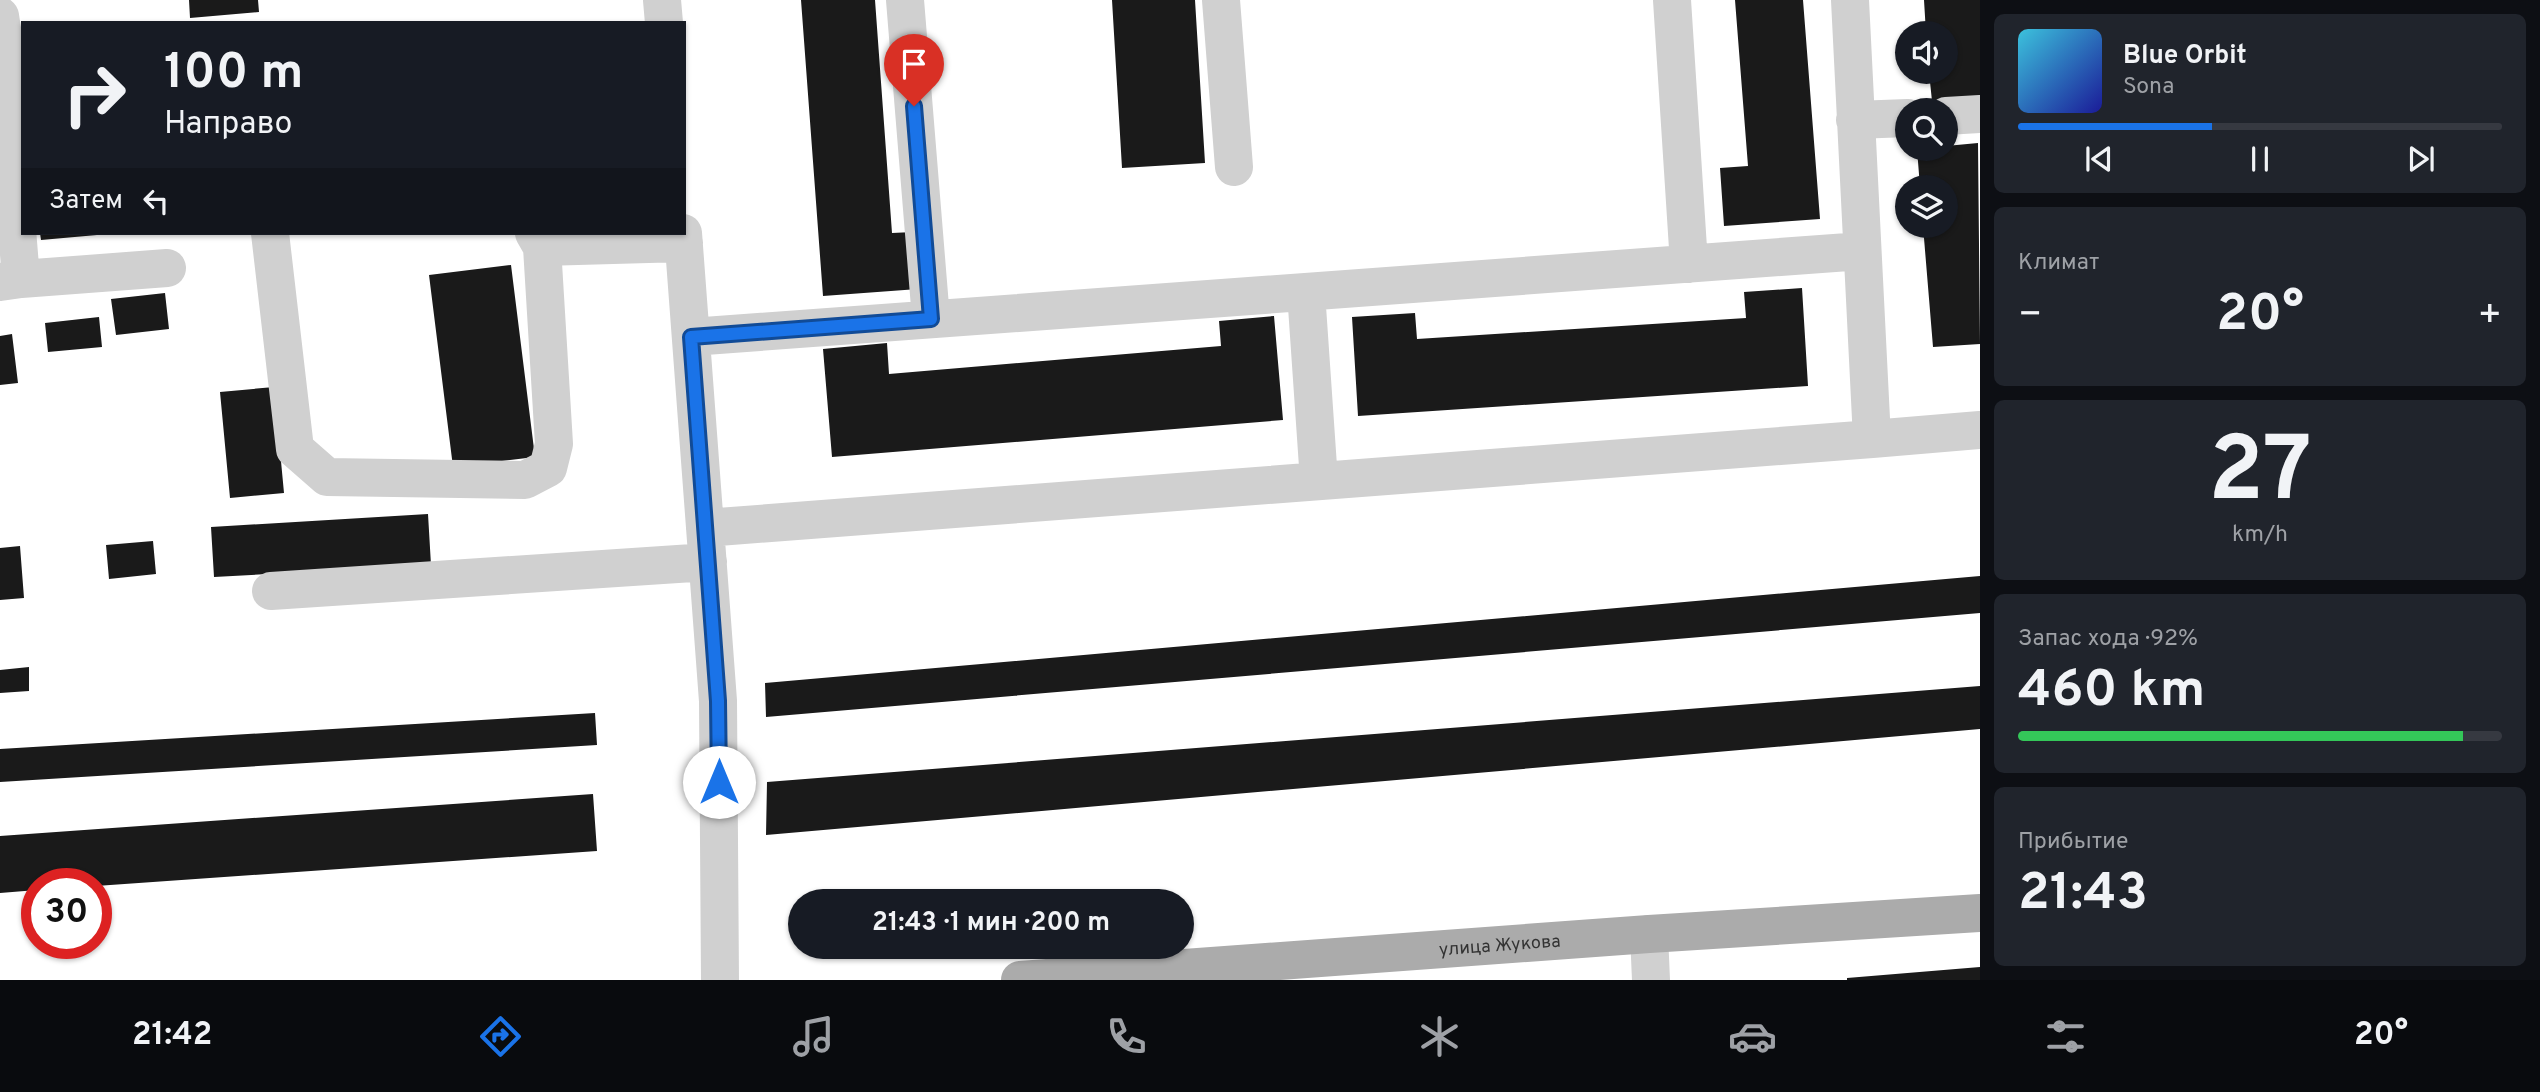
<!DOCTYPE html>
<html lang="ru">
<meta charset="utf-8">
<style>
:root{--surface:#171b24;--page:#20242c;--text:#f1f3f6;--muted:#9ea1a6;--line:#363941;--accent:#1a73e8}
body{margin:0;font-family:Overpass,sans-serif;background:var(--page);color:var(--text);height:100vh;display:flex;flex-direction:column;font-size:26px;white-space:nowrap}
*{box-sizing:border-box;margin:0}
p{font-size:23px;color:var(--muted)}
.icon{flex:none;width:38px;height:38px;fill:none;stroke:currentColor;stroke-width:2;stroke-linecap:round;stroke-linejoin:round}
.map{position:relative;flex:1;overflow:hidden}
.side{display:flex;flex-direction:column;gap:14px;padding:14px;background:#0d0f14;width:560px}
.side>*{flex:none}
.top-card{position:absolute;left:21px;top:21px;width:665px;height:214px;border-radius:0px;box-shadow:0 2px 5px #0004;background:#171b24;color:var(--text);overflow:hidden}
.fabs{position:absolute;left:1895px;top:21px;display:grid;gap:14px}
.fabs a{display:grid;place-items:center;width:63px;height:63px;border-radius:50%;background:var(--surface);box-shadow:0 2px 5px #0004;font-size:35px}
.speed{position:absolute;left:21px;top:868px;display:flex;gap:14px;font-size:35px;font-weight:700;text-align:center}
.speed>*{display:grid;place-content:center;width:91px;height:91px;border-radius:50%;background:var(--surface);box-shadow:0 2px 5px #0004;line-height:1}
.speed .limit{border:10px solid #d22;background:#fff;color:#111}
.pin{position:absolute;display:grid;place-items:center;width:60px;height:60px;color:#fff;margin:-72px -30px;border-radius:50% 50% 50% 0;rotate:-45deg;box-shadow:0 0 7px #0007}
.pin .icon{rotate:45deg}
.me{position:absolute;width:77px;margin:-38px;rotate:0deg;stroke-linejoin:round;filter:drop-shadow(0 0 5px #0008)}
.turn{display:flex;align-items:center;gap:24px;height:147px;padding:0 28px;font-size:32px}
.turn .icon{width:91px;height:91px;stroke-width:2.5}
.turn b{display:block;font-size:49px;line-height:60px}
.then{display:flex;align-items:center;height:66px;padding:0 28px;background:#0003;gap:14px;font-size:26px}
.big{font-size:52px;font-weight:700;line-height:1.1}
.side .widget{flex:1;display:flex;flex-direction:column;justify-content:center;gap:10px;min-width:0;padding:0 24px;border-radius:10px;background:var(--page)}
.side .dial{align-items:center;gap:0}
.dial b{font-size:91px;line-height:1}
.song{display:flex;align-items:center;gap:21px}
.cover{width:84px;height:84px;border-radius:10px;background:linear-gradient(135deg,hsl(190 70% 55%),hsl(240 70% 35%))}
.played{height:7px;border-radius:4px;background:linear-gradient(90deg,var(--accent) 40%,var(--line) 40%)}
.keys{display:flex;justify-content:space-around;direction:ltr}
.heat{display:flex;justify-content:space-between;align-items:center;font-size:38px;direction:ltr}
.charge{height:10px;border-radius:5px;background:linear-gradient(90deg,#34c759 92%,var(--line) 0)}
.trip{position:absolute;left:788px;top:889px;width:406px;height:70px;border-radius:35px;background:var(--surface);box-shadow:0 2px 5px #0004;font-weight:700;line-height:70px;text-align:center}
.tabs{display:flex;height:112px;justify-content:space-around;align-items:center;background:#090b0e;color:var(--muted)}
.tabs .icon{width:49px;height:49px}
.tabs .on{color:var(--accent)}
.tabs b{font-size:32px;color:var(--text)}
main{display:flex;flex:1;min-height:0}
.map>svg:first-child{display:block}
.building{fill:#1a1a1a}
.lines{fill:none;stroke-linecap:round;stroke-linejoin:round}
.minor{stroke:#d0d0d0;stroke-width:38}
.major{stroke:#ababab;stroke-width:38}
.route-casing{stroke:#114b97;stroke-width:18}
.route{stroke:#1a73e8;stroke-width:12}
.labels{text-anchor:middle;stroke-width:7;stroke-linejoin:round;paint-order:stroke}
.street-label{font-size:18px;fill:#333;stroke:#fff}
</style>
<main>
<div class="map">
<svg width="1980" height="980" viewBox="0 0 1980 980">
<rect width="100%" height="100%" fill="#fff"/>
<path class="building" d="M189 0H258L259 12 190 18Z
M801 0H875L892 233 913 232 918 289 823 296Z
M1112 0H1195L1205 163 1122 168Z
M1735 0H1803L1820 219 1724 226 1720 168 1748 166Z
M1924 0H1980V97L1932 101 1929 72H1946V33H1926Z
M1978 143 1980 344 1933 347 1923 226H1946V187H1920L1917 149H1946V146Z
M40 233H97V235L41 240Z
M511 265 535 457 453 467 429 275Z
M1802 288 1808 386 1358 416 1352 317 1415 313 1417 339 1746 318 1744 292Z
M165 293 169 329 116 335 111 299Z
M1274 316 1283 420 832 457 823 349 887 343 889 374 1221 346 1219 321Z
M99 317 102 347 48 352 45 323Z
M12 334 18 383 0 385V336Z
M274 387 284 493 230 498 220 392Z
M428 514 431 565 214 577 211 527Z
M153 541 156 574 109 579 106 545Z
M20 546 24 598 0 600V548Z
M1980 576V613L766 717 765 683Z
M29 667V691L0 693V670Z
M1980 686V729L766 835 767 782Z
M595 713 597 745 0 782V749Z
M593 794 597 851 96 886V884H37V890L0 893V836Z
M1980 967V980H1847V978Z"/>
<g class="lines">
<path class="minor" d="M662 0 664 23
M905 0 931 319
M1221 0 1234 167
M1672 0 1689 264
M0 16 6 55 9 130 21 279
M1946 116 1980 114
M1855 120 1908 118
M270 233 295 449 327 477 525 480 548 468 554 444 542 247
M534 233 542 247 684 243
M683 233 718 701 720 980
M0 282 21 279 167 268
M1306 292 1319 481
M691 337 1862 251
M1872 439 1980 430
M705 528 1872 439 1850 0
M271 591 708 562
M1649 934 1651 980"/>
<path class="major" id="s1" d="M1020 980 1649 934 1980 913"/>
</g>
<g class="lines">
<defs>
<path id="route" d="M719 782 718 701 691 337 931 319 914 106"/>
</defs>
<use href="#route" class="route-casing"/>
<use href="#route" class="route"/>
</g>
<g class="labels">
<g class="street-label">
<text dy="6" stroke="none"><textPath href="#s1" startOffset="481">улица Жукова</textPath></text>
</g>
</g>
</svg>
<div class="fabs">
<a><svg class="icon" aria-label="sound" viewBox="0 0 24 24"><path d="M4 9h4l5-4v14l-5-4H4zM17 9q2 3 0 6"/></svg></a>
<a><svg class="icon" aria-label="search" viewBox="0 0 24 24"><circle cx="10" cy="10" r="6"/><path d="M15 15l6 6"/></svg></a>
<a><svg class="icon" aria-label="layers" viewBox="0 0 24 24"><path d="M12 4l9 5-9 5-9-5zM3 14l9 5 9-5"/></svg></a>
</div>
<div class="speed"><div class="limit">30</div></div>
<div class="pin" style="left:914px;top:106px;background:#d93025"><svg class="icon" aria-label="arrive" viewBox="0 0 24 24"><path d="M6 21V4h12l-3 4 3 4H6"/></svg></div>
<svg class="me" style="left:719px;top:782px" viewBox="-20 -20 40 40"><circle r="19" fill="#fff"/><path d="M0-13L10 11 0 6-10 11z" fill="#1a73e8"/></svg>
<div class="trip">21:43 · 1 мин · 200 m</div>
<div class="top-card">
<div class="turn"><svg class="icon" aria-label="right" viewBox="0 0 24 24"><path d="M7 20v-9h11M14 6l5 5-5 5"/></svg><div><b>100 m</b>Направо</div></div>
<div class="then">Затем<svg class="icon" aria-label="left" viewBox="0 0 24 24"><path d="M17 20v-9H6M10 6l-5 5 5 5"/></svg></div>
</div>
</div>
<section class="side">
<div class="widget">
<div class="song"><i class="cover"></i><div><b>Blue Orbit</b><p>Sona</p></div></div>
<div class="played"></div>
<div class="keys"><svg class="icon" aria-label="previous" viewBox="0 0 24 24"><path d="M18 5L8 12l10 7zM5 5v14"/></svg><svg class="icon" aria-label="pause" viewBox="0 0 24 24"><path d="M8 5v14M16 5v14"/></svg><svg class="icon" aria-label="next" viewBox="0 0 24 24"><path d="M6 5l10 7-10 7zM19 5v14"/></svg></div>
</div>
<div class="widget"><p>Климат</p>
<div class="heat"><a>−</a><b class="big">20°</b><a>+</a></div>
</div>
<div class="widget dial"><b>27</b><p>km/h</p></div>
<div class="widget"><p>Запас хода · 92%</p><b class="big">460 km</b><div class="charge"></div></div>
<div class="widget"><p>Прибытие</p><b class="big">21:43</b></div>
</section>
</main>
<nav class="tabs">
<b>21:42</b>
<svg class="icon on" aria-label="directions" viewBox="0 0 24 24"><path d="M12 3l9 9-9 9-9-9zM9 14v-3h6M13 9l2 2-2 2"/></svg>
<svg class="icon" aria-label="music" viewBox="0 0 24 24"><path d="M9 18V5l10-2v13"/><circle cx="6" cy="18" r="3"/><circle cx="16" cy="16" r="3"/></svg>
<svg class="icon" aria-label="phone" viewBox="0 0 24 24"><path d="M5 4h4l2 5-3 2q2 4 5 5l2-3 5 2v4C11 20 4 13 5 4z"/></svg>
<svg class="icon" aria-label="climate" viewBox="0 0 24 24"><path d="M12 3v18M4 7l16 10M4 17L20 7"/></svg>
<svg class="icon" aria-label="car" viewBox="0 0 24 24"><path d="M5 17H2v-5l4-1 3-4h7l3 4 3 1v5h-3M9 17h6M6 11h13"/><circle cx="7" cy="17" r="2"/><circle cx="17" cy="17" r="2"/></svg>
<svg class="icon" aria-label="filters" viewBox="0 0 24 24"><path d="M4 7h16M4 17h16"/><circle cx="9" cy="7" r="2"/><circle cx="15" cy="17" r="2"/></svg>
<b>20°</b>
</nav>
